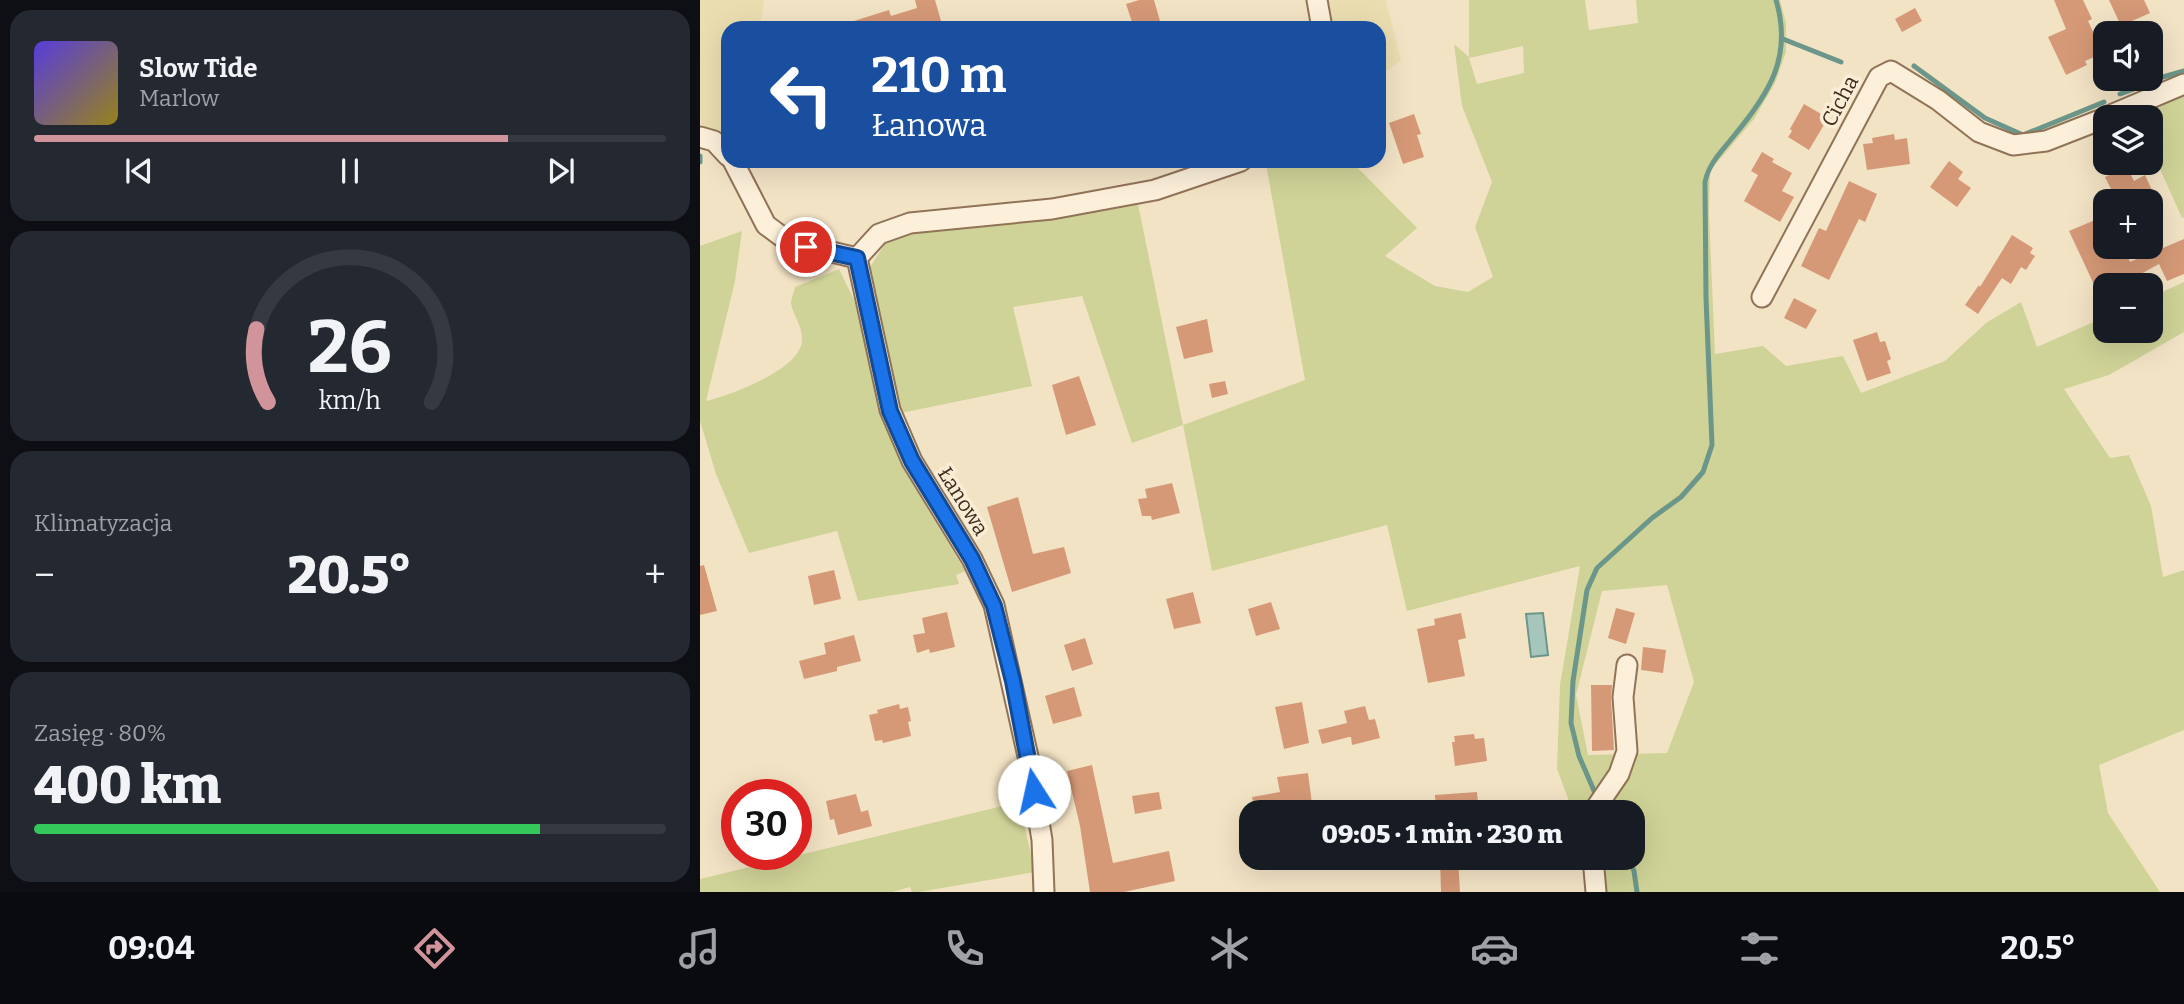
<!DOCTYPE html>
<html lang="pl">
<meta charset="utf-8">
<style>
:root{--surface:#171b24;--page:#242831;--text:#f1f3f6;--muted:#9ea1a6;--line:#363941;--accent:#d0949a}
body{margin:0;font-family:Bitter,serif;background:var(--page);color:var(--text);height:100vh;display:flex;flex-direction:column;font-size:26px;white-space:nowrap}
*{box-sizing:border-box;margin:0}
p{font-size:23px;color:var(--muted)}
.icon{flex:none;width:38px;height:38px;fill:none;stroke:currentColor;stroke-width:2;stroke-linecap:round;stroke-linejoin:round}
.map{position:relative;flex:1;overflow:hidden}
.side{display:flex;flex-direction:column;gap:10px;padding:10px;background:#0d0f14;width:700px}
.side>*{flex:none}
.hud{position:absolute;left:21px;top:21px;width:665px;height:147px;border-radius:21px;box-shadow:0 7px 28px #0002;background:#1a4fa0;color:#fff;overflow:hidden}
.fabs{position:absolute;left:1393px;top:21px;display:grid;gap:14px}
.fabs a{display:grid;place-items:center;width:70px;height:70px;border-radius:14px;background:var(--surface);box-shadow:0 7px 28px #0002;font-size:35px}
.speed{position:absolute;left:21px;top:779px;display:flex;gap:14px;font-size:35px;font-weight:700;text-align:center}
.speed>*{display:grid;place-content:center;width:91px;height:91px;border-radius:50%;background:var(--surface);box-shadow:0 7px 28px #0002;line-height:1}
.speed .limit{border:10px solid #d22;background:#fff;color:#111}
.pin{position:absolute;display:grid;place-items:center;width:60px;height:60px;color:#fff;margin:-30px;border:4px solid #fff;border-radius:50%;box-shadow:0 2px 7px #0007}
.me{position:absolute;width:77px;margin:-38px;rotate:350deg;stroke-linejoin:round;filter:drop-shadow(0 0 5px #0008)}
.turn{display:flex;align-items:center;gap:24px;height:147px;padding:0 35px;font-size:32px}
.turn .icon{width:91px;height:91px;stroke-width:2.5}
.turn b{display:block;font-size:49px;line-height:60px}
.big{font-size:52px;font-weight:800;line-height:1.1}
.side .widget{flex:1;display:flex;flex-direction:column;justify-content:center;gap:10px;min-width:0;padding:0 24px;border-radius:21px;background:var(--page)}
.side .dial{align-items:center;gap:0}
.dial svg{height:182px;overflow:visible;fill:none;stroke:var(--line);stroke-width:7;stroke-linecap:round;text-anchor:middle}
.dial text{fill:var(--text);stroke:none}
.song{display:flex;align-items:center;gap:21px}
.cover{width:84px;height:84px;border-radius:10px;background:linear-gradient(135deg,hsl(250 70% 55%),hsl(50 70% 35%))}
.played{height:7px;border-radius:4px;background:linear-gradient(90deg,var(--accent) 75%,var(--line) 75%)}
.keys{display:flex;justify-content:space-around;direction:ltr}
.heat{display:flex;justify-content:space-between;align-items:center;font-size:38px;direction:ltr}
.charge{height:10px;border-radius:5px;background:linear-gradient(90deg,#34c759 80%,var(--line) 0)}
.trip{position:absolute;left:539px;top:800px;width:406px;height:70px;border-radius:21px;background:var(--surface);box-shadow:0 7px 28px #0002;font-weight:800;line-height:70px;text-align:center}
.tabs{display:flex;height:112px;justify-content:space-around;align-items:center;background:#090b0e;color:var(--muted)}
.tabs .icon{width:49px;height:49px}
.tabs .selected{color:var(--accent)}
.tabs b{font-size:32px;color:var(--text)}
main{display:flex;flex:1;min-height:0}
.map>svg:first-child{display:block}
.farmland{fill:#eadeb1}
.green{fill:#cfd397;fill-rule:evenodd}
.water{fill:#a7c6bb;stroke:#6c9689;stroke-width:2}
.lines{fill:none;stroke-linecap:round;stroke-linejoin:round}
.stream{stroke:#6c9689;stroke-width:5}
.building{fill:#d59977}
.minor-casing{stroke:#917358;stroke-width:23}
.minor{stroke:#fcf0da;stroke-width:19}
.route-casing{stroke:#114b97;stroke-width:18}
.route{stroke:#1a73e8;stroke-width:12}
.labels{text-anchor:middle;stroke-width:7;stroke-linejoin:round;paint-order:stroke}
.street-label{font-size:21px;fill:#3f2c1e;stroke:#f9edd5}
</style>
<main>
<section class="side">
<div class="widget">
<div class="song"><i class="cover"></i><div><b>Slow Tide</b><p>Marlow</p></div></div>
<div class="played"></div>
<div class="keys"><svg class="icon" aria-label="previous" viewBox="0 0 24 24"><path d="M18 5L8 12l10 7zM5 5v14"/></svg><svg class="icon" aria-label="pause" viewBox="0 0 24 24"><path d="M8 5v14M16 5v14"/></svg><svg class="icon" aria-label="next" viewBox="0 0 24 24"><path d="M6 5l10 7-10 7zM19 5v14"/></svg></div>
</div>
<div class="widget dial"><svg viewBox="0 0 100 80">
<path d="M14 69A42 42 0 1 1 86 69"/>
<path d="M14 69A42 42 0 0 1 9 37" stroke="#d0949a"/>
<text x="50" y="56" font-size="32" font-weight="700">26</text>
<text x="50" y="72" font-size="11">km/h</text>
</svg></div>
<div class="widget"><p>Klimatyzacja</p>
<div class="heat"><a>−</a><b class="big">20.5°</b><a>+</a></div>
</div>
<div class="widget"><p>Zasięg · 80%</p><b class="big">400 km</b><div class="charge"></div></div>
</section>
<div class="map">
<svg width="1484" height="892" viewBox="0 0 1484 892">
<rect width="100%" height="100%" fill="#f3e3c5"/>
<path class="farmland" d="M0 0H64L60 28H28V141L22 136 2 128 0 116Z
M625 0H686L701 60 679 77V28H630Z"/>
<path class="green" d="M769 0H885L889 30 938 23 936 0H1080L1086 23V52L1075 83 1054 119 1010 171 1009 214 1015 354 1063 346 1086 366 1143 356 1161 393 1245 361 1286 323 1321 302 1337 347 1405 317V331H1451V297L1484 282V332L1409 375 1364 389 1410 458 1429 455 1451 506 1463 577 1484 570V730L1399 765 1408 813 1460 892H902L892 858H933V812H873L857 769 860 685 880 566 707 611 687 525 512 571 483 425 432 443 382 296 313 307 332 386 201 413 170 267 187 241 212 230 379 214 438 204 483 425 605 380 566 164 572 161H651L717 228 685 256 735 286 768 292 793 277 775 227 792 182 762 106 754 44 769 57ZM823 46 824 73 777 84 769 58ZM967 585 994 682 967 753 888 755 876 695 902 591Z
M1484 96V217L1482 218 1451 149V117H1436L1435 115Z
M42 231 35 281 6 401C29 396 102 369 102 340 102 324 93 316 91 303 91 299 94 292 95 287L139 269 154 300 175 375 185 422 203 467 265 571 256 575 259 584 158 601 137 531 49 553 16 474 0 421V246Z
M319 802 335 872 219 892H212L210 887 192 892H0V879Z"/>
<path class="water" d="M843 613 848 655 831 657 826 614Z"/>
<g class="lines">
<path class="stream" d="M1083 39 1141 62
M1214 66 1285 118 1323 135 1404 102
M1463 77 1484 71
M1420 94 1445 85
M0 156V162
M895 793 879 756 871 723 873 681 887 590 897 568 952 518 981 497 1003 472 1012 445 1006 298 1005 182C1009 163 1021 152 1033 137 1069 94 1093 57 1076 0
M928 858 934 871 937 892"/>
</g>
<path class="building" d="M215 0H235L243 28H142L141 25 189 10 191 16 217 8Z
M439 0H454L462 28H434L426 4Z
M1354 0H1383L1392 19 1388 21 1403 53 1385 61 1387 65 1366 75 1348 37 1366 29Z
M1409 0H1444L1450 13 1421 26Z
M1215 8 1222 21 1202 32 1195 19Z
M1104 104 1128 118 1109 150 1088 137 1092 131 1090 129Z
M714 114 721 134 717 135 724 157 703 164 689 123Z
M1194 134 1195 140 1207 138 1210 164 1167 170 1163 144 1173 143 1172 138Z
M1062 152 1074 159 1072 162 1092 173 1082 191 1094 197 1080 222 1044 201 1058 175 1051 171Z
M1249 161 1263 172 1258 179 1271 188 1257 207 1230 187Z
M1427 167 1434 181 1445 175 1457 201H1417L1405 177Z
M1149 181 1177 194 1165 222 1159 219 1129 280 1101 266 1119 228 1126 231Z
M1402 217 1405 224V247H1415L1420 258 1427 255 1430 262 1484 239V274L1467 281 1459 264 1421 285H1405V308L1369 231Z
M1312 235 1333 248 1330 253 1335 256 1326 270 1321 267 1311 284 1302 278 1278 314 1265 305 1279 285 1280 287Z
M1094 298 1117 310 1106 329 1084 318Z
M507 319 513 352 484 359 476 327Z
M1177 332 1180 342 1185 341 1191 359 1187 361 1191 373 1167 381 1153 340Z
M379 376 396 425 366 435 352 385Z
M525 381 528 394 512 398 509 384Z
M472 483 480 513 452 520 451 516H442L438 499 447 498 445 489Z
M318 497 333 554 364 547 371 573 312 592 287 507Z
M4 565 17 611 0 615V566Z
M134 570 141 599 114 605 108 576Z
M493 592 501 623 474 629 466 599Z
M571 602 580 629 556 636 548 609Z
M916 608 935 613 926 644 908 638Z
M247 612 255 647 230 653 229 649 217 653 213 635 225 633 222 618Z
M761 613 766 638 758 640 765 676 728 683 717 629 735 625 734 619Z
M154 635 161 661 137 667V671L104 679 99 661 126 654 124 643Z
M385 638 393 664 372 671 364 645Z
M943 647 966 650 963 673 941 670Z
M891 685H912L911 698 914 750 892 751Z
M374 687 382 716 353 724 345 696Z
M602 702 609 743 584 749 575 707Z
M199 704 200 709 208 707 211 721 208 722 211 736 183 743 182 740 175 741 169 715 178 713 177 710Z
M665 706 669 720 675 719 680 738 652 745 651 737H649L622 744 618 730 647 723 644 711Z
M774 734 775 739 784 738 787 761 755 766 752 742H755L754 736Z
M392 765 413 863 469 851 475 881 424 892H390L380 826 367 771Z
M608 773 613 812H555L552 797 580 792 577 777Z
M459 792 462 809 435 814 432 796Z
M777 792 779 812H736L735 795Z
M156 794 161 812 168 810 172 826 138 835 134 819 130 820 126 801Z
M740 858H758L760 892H741Z"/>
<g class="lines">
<defs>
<path id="minor" d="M617 0 622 28
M1406 117 1484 84
M0 137 14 141 28 156
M33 161 66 225 89 242 157 258
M157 258 190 410 212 461 272 559 294 605 329 761 342 840 344 892
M157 258 179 234 210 223 352 209 455 190 541 161
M1062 297 1179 77 1191 71 1238 100 1279 132 1313 145 1346 141 1405 118
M893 812 919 774 927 751 923 697 927 665
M893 858 896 892"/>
</defs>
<use href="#minor" class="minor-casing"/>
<use href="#minor" class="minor"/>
</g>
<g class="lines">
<defs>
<path id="route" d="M106 247 157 258 190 411 212 461 272 559 294 606 313 681 334 791"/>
</defs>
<use href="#route" class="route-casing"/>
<use href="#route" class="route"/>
</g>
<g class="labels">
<g class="street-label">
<text transform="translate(1140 101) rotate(-62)" y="7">Cicha</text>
<text transform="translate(263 501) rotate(58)" y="7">Łanowa</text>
</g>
</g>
</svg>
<div class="fabs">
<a><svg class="icon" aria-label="sound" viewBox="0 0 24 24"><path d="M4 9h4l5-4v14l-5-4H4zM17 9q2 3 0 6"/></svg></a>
<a><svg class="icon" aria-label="layers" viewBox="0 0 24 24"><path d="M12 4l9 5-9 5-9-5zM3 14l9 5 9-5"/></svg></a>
<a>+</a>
<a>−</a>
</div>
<div class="speed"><div class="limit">30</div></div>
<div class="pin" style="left:106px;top:247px;background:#d93025"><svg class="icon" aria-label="arrive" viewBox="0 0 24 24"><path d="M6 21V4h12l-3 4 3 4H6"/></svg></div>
<svg class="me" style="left:334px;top:791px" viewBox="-20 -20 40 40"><circle r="19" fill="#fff"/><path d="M0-13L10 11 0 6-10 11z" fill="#1a73e8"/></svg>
<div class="trip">09:05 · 1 min · 230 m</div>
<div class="hud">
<div class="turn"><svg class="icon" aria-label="left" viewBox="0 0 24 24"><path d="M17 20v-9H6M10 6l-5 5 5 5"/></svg><div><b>210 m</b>Łanowa</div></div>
</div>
</div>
</main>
<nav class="tabs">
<b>09:04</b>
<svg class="icon selected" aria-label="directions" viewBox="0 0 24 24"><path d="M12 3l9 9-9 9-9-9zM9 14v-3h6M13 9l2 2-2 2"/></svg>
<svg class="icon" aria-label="music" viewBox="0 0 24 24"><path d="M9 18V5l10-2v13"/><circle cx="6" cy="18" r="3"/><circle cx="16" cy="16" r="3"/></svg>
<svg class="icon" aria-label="phone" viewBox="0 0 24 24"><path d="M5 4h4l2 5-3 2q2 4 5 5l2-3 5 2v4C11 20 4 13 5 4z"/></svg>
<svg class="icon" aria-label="climate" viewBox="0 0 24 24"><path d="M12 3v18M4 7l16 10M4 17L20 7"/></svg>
<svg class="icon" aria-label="car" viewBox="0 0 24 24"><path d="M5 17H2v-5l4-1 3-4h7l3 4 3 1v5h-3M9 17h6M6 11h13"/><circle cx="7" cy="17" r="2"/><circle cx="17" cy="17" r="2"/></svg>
<svg class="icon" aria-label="filters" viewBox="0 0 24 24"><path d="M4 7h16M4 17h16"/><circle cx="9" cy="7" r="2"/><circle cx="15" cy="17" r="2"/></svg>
<b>20.5°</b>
</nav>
